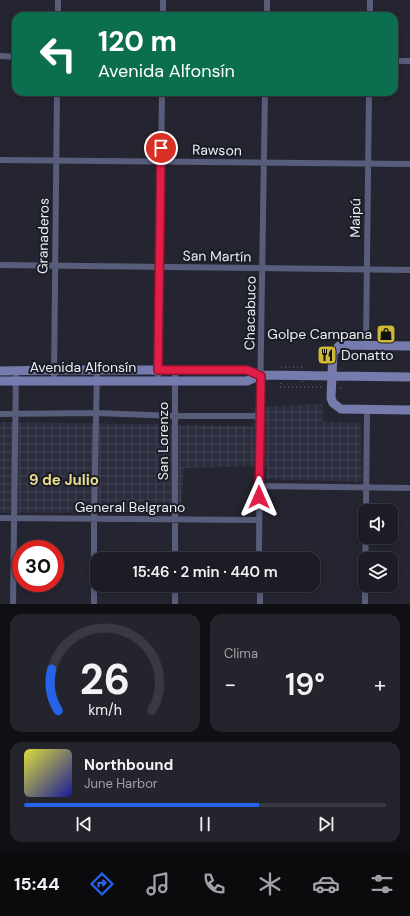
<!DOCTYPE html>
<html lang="es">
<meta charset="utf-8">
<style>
:root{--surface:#1b1c24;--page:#24252c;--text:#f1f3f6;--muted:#a0a1a6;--line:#393a41;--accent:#2563eb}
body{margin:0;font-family:"DM Sans",sans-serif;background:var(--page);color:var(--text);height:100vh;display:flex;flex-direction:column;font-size:15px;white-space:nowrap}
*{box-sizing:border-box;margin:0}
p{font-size:13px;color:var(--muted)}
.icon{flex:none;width:22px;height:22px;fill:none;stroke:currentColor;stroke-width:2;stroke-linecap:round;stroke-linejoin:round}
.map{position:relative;height:604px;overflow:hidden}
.details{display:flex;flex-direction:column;gap:10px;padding:10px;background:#0f0f14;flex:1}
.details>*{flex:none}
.guide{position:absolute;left:12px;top:12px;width:386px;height:84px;border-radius:12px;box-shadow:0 2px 6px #0003,0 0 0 1px var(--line);background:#0b6e4f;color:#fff;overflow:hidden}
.buttons{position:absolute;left:358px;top:504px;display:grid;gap:8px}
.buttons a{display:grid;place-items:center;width:40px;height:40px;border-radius:8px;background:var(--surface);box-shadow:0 2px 6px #0003,0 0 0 1px var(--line);font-size:20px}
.speed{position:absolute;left:12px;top:540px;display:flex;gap:8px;font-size:20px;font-weight:700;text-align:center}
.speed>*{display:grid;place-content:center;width:52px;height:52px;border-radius:50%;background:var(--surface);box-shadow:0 2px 6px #0003,0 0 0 1px var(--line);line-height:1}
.speed .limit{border:6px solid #d22;background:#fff;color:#111}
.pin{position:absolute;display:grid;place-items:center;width:34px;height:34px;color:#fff;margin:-17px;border:2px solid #fff;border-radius:50%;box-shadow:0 1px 4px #0007}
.me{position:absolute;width:44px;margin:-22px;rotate:0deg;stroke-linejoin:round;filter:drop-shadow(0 0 3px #0008)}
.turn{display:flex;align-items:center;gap:14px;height:84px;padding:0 20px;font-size:18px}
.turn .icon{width:52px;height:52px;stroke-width:2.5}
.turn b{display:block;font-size:28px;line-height:34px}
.big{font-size:30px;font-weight:600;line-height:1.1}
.details .widget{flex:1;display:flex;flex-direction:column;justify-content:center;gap:6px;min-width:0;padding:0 14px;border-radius:12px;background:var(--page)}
.details .dial{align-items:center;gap:0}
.dial svg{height:104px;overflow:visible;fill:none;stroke:var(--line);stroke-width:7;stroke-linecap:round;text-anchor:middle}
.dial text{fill:var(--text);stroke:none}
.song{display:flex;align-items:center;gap:12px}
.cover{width:48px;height:48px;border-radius:6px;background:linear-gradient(135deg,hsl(60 70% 55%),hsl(240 70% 35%))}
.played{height:4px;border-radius:2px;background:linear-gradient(90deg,var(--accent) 65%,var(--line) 65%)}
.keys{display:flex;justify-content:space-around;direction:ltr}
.heat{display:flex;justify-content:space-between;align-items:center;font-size:22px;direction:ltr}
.details .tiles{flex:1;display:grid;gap:10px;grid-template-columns:1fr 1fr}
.widget:last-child{grid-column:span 2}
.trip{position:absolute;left:90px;top:552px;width:230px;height:40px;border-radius:12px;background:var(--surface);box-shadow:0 2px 6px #0003,0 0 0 1px var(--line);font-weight:600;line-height:40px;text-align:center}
.dock{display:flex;height:64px;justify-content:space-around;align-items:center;background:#0b0b0e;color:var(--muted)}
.dock .icon{width:28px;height:28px}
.dock .active{color:var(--accent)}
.dock b{font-size:18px;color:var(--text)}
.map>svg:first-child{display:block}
.industrial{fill:url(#industrial-grid)}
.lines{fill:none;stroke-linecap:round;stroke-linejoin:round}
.path{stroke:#7a7b85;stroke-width:1;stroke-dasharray:1 3;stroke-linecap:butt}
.street{stroke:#595d7c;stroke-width:6}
.secondary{stroke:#757bad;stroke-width:9}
.path-bridge{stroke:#7a7b85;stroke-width:1;stroke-dasharray:1 3;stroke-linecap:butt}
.route-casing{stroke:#92132f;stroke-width:10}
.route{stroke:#e11d48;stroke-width:7}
.labels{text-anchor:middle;stroke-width:4;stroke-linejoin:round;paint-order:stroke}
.street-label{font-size:14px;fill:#ecedf4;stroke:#1a1c26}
.poi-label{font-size:14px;fill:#ecedf4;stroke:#1a1c26;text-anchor:end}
.neighbourhood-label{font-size:15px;font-weight:bold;fill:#e9da8c;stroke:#1a1c26}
</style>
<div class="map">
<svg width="410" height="604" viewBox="0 0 410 604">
<defs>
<pattern id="industrial-grid" width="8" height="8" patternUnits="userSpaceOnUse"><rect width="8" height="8" fill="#2b2d3e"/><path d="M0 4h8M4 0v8" fill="none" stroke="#404251"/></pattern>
</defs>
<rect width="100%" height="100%" fill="#242530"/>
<path class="industrial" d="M323 404V422L361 423 362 482 266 479 267 466 184 468 181 512 0 513V422L253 426 255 407Z"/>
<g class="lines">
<path class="path" d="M281 367H302
M281 383 280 387H323
M340 388H344"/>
<path class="street" d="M58 16V0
M163 16V0
M267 16V0
M370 16V0
M0 56 16 57
M394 61H410
M0 160 410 164
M0 265 410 270
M366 345 369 92
M54 380 57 92
M158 381 162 92
M0 414 96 413 175 416H260
M259 486 410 488
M366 511 367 410
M0 518 259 520
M175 559V370
M259 559 260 404 265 92
M365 559 366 537
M260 585V604
M13 604 16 371
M94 604V519L97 370
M175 604V585
M365 604V585"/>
<path class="secondary" d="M410 346 344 345 339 346 333 353 331 398 333 403 341 409 410 410
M0 371 53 370H247L261 375 410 377
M0 381H247L261 375"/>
<path class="path-bridge" d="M302 382V370"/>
</g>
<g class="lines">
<defs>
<path id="route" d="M161 148 158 370H247L261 376 259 497"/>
</defs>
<use href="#route" class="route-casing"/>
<use href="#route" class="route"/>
</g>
<defs>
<symbol id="shop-square" viewBox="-11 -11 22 22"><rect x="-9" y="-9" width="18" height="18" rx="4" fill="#cfb837" stroke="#1a1c26"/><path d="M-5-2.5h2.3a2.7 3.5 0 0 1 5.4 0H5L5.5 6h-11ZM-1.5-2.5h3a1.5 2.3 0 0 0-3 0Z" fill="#111"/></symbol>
<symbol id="restaurant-square" viewBox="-11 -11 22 22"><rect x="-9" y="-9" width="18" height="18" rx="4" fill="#cfb837" stroke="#1a1c26"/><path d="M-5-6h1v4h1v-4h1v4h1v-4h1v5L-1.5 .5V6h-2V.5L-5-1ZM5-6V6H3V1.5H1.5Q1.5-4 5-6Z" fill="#111"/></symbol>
</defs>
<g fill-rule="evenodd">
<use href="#shop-square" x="375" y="323" width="22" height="22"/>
<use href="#restaurant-square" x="316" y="344" width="22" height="22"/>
</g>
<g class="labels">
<g class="street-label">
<text transform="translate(217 150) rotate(1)" y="5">Rawson</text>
<text transform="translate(355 218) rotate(-89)" y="5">Maipú</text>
<text transform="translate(43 236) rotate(-89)" y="5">Granaderos</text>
<text transform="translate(217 256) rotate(1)" y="5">San Martín</text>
<text transform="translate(250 313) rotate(-89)" y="5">Chacabuco</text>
<text x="83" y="372">Avenida Alfonsín</text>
<text transform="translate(163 441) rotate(-90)" y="5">San Lorenzo</text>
<text x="130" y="512">General Belgrano</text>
</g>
<g class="poi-label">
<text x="372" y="339">Golpe Campana</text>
<text x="341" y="360" text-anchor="start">Donatto</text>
</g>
<g class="neighbourhood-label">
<text x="64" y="485">9 de Julio</text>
</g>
</g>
</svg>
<div class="buttons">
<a><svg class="icon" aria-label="sound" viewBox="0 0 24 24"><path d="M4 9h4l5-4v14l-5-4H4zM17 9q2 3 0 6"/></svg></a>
<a><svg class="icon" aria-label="layers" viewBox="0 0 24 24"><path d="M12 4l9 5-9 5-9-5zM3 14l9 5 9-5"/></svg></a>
</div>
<div class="speed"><div class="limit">30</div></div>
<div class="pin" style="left:161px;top:148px;background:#d93025"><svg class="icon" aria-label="arrive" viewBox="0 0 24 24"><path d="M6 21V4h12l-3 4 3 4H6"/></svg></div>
<svg class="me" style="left:259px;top:497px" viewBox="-20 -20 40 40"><path d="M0-17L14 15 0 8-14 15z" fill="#e11d48" stroke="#fff" stroke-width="4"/></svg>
<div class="trip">15:46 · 2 min · 440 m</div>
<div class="guide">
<div class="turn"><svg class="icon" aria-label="left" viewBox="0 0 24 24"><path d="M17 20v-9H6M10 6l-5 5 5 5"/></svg><div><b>120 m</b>Avenida Alfonsín</div></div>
</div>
</div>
<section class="details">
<div class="tiles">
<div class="widget dial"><svg viewBox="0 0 100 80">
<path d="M14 69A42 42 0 1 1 86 69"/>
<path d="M14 69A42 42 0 0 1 9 37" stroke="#2563eb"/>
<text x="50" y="56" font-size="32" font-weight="700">26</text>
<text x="50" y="72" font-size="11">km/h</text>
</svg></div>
<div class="widget"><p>Clima</p>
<div class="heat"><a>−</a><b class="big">19°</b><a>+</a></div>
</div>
<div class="widget">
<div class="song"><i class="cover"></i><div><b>Northbound</b><p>June Harbor</p></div></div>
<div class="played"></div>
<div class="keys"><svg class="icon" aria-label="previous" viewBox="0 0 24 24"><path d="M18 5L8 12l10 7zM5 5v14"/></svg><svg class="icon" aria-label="pause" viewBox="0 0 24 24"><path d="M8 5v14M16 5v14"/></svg><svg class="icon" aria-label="next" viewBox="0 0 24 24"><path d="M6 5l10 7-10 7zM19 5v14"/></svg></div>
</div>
</div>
</section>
<nav class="dock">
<b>15:44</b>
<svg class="icon active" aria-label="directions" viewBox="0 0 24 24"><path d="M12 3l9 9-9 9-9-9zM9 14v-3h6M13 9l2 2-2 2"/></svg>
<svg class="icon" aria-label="music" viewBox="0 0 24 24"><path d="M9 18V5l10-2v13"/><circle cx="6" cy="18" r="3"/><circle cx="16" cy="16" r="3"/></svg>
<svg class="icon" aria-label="phone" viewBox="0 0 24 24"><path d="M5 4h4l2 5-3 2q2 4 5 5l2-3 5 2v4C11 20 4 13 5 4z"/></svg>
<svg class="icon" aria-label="climate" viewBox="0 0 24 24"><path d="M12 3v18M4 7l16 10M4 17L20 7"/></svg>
<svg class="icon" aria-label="car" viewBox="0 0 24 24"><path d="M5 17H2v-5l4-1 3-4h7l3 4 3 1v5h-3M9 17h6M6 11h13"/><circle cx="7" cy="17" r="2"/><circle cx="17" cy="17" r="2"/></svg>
<svg class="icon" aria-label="filters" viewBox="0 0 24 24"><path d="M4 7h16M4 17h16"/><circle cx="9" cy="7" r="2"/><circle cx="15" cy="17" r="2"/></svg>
</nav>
